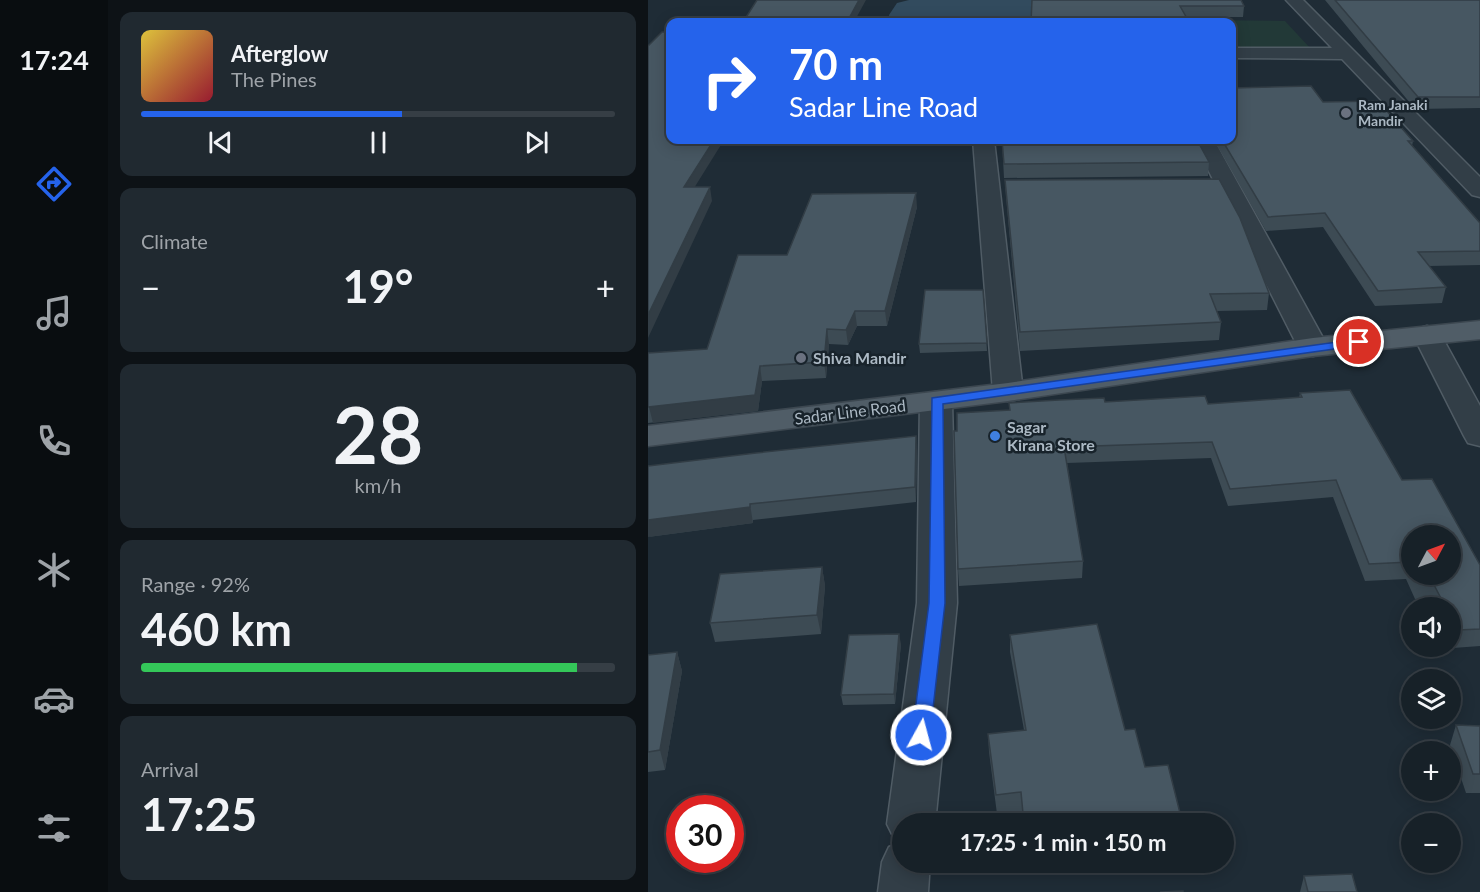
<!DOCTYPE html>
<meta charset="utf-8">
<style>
:root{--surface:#172128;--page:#202930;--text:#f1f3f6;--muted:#9ea3a8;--line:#363e45;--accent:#2563eb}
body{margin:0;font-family:Lato,sans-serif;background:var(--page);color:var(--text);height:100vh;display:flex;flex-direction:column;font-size:22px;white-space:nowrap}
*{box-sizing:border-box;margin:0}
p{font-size:20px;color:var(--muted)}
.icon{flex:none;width:33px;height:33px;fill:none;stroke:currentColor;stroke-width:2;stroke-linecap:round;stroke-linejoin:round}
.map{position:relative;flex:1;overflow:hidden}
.drawer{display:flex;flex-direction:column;gap:12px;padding:12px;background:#0d1216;width:540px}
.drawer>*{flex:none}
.banner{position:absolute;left:18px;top:18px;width:570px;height:126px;border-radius:12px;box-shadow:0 3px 15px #0003,0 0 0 2px var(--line);background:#2563eb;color:#fff;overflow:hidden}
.needle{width:39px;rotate:49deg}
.controls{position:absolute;left:753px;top:525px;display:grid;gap:12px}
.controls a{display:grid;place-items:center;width:60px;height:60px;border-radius:50%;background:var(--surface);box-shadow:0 3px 15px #0003,0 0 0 2px var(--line);font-size:30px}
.speed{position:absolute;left:18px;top:795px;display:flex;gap:12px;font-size:30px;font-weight:700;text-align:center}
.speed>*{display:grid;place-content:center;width:78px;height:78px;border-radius:50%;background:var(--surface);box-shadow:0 3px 15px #0003,0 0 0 2px var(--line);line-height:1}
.speed .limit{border:9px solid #d22;background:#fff;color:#111}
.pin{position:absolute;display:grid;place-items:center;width:51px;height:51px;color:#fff;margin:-26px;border:3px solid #fff;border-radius:50%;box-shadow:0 2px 6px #0007}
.me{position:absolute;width:66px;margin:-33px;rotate:7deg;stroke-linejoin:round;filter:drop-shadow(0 0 4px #0008)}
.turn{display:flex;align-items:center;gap:21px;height:126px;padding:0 24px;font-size:27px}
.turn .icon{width:78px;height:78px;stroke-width:2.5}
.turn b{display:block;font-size:42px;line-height:51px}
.big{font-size:45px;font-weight:700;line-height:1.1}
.drawer .card{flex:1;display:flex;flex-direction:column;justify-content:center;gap:9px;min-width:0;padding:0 21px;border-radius:12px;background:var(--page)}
.drawer .dial{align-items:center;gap:0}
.dial b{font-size:78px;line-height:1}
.song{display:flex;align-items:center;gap:18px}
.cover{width:72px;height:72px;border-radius:9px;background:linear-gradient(135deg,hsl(50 70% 55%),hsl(350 70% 35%))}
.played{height:6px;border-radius:3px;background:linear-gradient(90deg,var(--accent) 55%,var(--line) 55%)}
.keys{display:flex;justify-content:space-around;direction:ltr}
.heat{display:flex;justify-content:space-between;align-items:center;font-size:33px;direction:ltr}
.charge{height:9px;border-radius:4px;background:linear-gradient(90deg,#34c759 92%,var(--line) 0)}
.trip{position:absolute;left:244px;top:813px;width:342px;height:60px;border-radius:30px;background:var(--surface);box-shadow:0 3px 15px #0003,0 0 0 2px var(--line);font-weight:700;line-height:60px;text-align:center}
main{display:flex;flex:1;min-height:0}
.tabs{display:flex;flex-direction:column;width:108px;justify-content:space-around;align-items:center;background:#090d10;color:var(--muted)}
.tabs .icon{width:42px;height:42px}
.tabs .on{color:var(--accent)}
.tabs b{font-size:27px;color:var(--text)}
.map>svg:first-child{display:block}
.green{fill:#223937}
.water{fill:#324b5e}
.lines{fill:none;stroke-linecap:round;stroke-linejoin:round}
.street-casing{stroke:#505c65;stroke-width:3}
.primary-casing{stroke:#3c4750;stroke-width:3}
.street{fill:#323e47;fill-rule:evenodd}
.primary{fill:#505d67;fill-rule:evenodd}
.wall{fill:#3d4b54;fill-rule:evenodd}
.shaded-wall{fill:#323d45}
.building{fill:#475762;stroke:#323d45;stroke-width:1.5}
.route{fill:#2563eb;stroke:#184099;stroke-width:1.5}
.worship-dot{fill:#6b7280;stroke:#18232b;stroke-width:2}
.shop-dot{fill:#3f7fe0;stroke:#18232b;stroke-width:2}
.labels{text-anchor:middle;stroke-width:5;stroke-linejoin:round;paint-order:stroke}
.far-poi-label{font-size:14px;font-weight:bold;fill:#acb9c4;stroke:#18232b;text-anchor:start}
.poi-label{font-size:16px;font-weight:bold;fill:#acb9c4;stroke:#18232b;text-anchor:start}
.street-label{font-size:16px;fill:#acb9c4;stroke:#18232b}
</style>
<main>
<nav class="tabs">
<b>17:24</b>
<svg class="icon on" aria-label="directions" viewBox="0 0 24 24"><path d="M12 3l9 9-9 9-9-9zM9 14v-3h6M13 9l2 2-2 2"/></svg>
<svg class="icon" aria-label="music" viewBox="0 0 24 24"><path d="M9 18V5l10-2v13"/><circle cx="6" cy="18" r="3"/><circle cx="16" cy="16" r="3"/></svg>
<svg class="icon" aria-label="phone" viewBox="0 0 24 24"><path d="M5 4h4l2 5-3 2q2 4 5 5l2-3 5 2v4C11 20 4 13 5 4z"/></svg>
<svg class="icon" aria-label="climate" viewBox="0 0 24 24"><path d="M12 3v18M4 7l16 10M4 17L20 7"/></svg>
<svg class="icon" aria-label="car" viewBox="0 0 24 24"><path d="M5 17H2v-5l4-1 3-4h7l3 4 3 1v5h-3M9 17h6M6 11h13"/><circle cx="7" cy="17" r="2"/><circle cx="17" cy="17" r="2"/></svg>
<svg class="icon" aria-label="filters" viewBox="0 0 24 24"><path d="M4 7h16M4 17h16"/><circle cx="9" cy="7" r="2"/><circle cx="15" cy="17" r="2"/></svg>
</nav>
<section class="drawer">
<div class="card">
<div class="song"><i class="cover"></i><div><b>Afterglow</b><p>The Pines</p></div></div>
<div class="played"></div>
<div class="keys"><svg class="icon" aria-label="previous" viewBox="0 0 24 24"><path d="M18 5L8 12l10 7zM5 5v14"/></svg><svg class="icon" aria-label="pause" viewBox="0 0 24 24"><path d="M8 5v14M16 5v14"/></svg><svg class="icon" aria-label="next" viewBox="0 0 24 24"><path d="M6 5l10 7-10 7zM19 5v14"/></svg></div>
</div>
<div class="card"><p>Climate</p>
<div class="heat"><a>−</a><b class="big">19°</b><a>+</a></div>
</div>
<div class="card dial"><b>28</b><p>km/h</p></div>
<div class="card"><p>Range · 92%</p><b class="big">460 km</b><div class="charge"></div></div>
<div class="card"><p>Arrival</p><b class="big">17:25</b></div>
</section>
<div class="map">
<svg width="832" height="892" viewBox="0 0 832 892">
<rect width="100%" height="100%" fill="#1f2c36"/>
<path class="green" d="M538 10 551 20 637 21 663 49H584V22H463Z"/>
<path class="water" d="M261 0H407L447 22H242L241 15 249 3Z"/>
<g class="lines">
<defs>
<path id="street" d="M638 0H655L832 177V197L824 195 694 59 584 58V48H684Z
M325 140H346L375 392 371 399 360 401 349 399 345 392Z
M545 140H566L680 347 675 353 665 356 655 353 650 347Z
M779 326 789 329 793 335 832 406V446L820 443 816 436 765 335 769 329Z
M288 392 299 394 304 401 309 603 287 824H255V841L246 838 239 824 269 603 272 401 277 394Z
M255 842V862H282L280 892H230L234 862 241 847Z"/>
<path id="primary" d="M832 321V339L665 356 360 401 0 446V426L360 383 665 338Z"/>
</defs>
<use href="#street" class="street-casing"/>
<use href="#primary" class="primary-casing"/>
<use href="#street" class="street"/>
<use href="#primary" class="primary"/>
</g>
<path class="wall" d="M384 0 596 6 595 17H538Z
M677 0H832V108L767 109Z
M675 102 765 141 764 146 832 223V265L781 266 798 287 794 303 727 306 675 227 618 231 566 140H584Z
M354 140 561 162 560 176 356 178Z
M357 180 621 293 619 310 569 311 573 322 571 340 372 351 358 196Z
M269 207 239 326H209L200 345 181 344 178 378 114 381 110 411 0 423V353L59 349 139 255Z
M335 290 339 351 272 353 271 344Z
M652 393 754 480 832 565V646L805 648 802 642V608H785L780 598 767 599 758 579 717 581 685 497 580 506 563 458 419 463 435 561 434 578 311 586 310 569 309 431 361 410V403L457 402 560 404 651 398ZM764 536 802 574H764Z
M269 451 268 502 105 520V523L0 537Z
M174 567 177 586 173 634 67 642 62 623Z
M362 635 477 730 497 767 533 817V824H375L374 811 349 814 341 752 340 734 376 730 362 652Z
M253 644 247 704 195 705 193 695Z
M29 652 34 671 17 770 0 772V655Z
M808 725 832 726V793H818L802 745Z
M379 862H456V864L380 873Z
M656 876 709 892H652Z"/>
<path class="shaded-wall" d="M211 0H218L206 22H199Z
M66 140H76L38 201 36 187Z
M62 187 64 201 0 338V315Z
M268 193 269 207 239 326 237 311Z
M207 311 209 326 200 345 198 330Z
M179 329 181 344 178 378 176 362Z
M112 366 114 381 110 411 5 423 1 407Z
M268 436 269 451 268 502 267 487Z
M102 504 105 523 0 537V520Z
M174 567 177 586 173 634 169 615Z
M251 634 253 644 247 704 246 694Z
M29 652 34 671 17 770 12 750Z"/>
<path class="building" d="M109 0H211L199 22H95Z
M384 0H593L596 6H532L541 22H383Z
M687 0H832V97H770Z
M14 32H22V140H66L36 187H62L0 315V46Z
M663 86 675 102 730 101 765 141H760L832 223V251L770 252 798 287 730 291 677 213 620 217 574 140H584V88Z
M354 140H549L561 162 356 164Z
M571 179 592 218 621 293 562 294 573 322 372 332 357 180Z
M268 193 237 311H207L198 330 179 329 176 362 112 366 107 395 0 407V353L59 349 90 255H139L164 194Z
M277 290H335L339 343 271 344Z
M702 390 754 480 784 479 832 565V629L810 630 802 616V608H798L784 581 772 582 768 574H802V536H764V566L762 562 721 564 688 480 582 489 564 442 416 447 435 561 310 569 306 431H309V413L362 410 361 403 411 400 456 398 457 402 557 396 560 404 654 397 652 393Z
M268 436 267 487 102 504V507L0 520V466L108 453Z
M174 567 169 615 62 623 72 574Z
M449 624 477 730 487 729 497 767 520 765 533 817 484 824H376L373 792 348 795 340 734 378 730 362 635Z
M251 634 246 694 193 695 201 635Z
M29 652 12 750 0 752V655Z
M808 725 832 726V774H825Z
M704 874 709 892H660L656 876Z
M535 891V892H512Z"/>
<path class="route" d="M711 339 715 340V345L295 404 297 603 282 735 280 740H267L264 735 281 603 284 398Z"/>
<g class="worship-dot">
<circle cx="698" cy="113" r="6"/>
<circle cx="153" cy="358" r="6"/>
</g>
<circle class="shop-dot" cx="347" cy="436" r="6"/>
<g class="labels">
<g class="far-poi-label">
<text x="710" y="110">Ram Janaki<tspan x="710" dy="16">Mandir</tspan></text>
</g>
<g class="poi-label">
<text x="165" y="364">Shiva Mandir</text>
<text x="359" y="433">Sagar<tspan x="359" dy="18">Kirana Store</tspan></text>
</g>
<g class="street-label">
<text transform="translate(202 412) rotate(-7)" y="6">Sadar Line Road</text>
</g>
</g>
</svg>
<div class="controls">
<a><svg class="needle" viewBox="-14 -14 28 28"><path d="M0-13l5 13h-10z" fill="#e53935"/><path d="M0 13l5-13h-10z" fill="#9ea3a8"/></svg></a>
<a><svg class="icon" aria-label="sound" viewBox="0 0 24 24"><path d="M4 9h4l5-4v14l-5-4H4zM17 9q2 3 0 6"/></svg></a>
<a><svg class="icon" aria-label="layers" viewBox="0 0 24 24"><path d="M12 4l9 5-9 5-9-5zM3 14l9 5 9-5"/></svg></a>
<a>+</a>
<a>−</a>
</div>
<div class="speed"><div class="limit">30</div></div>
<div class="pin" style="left:711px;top:342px;background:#d93025"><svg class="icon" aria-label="arrive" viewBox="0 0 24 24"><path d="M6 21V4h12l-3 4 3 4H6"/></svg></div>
<svg class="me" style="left:273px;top:735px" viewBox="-20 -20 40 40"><circle r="17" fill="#2563eb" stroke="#fff" stroke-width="3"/><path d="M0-11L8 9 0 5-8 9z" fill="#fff"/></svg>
<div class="trip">17:25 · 1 min · 150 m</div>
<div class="banner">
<div class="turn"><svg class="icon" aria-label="right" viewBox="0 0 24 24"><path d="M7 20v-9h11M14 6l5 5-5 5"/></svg><div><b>70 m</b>Sadar Line Road</div></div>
</div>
</div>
</main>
